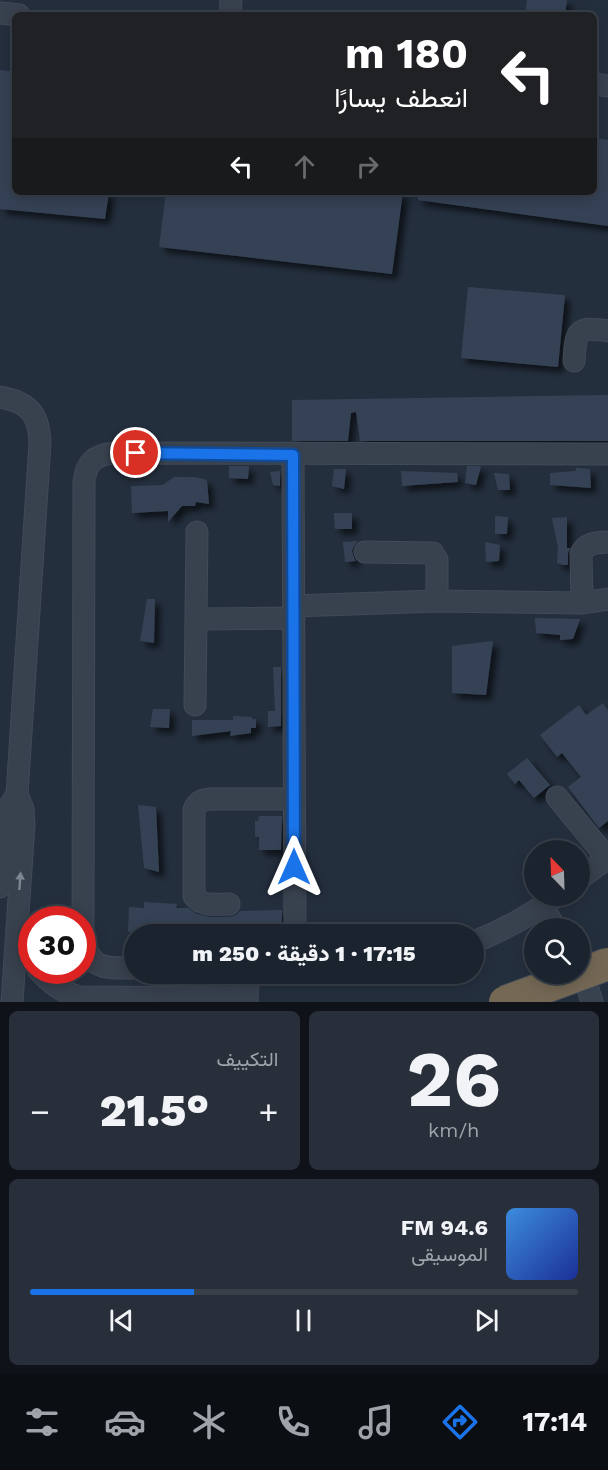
<!DOCTYPE html>
<html lang="ar">
<meta charset="utf-8">
<style>
:root{--surface:#1b232e;--page:#282f3a;--text:#f1f3f6;--muted:#a0a4aa;--line:#39404a;--accent:#1a73e8}
body{margin:0;font-family:"Work Sans",Vazirmatn,sans-serif;background:var(--page);color:var(--text);direction:rtl;height:100vh;display:flex;flex-direction:column;font-size:22px;white-space:nowrap}
*{box-sizing:border-box;margin:0}
p{font-size:20px;color:var(--muted)}
.icon{flex:none;width:33px;height:33px;fill:none;stroke:currentColor;stroke-width:2;stroke-linecap:round;stroke-linejoin:round}
.map{position:relative;height:1002px;overflow:hidden;direction:ltr}
.sheet{display:flex;flex-direction:column;gap:9px;padding:9px;background:#0f1319;flex:1}
.sheet>*{flex:none}
.hud{position:absolute;left:12px;top:12px;width:585px;height:183px;border-radius:9px;box-shadow:0 3px 15px #0003,0 0 0 2px var(--line);direction:rtl;background:#202124;color:#fff;overflow:hidden}
.needle{width:39px;rotate:337deg}
.tools{position:absolute;left:524px;top:840px;display:grid;gap:12px}
.tools a{display:grid;place-items:center;width:66px;height:66px;border-radius:50%;background:var(--surface);box-shadow:0 3px 15px #0003,0 0 0 2px var(--line);font-size:30px}
.speed{position:absolute;left:18px;top:906px;display:flex;gap:12px;font-size:30px;font-weight:700;text-align:center}
.speed>*{display:grid;place-content:center;width:78px;height:78px;border-radius:50%;background:var(--surface);box-shadow:0 3px 15px #0003,0 0 0 2px var(--line);line-height:1}
.speed .limit{border:9px solid #d22;background:#fff;color:#111}
.pin{position:absolute;display:grid;place-items:center;width:51px;height:51px;color:#fff;margin:-26px;border:3px solid #fff;border-radius:50%;box-shadow:0 2px 6px #0007}
.me{position:absolute;width:66px;margin:-33px;rotate:0deg;stroke-linejoin:round;filter:drop-shadow(0 0 4px #0008)}
.turn{display:flex;align-items:center;gap:21px;height:126px;padding:0 30px;font-size:27px}
.turn .icon{width:78px;height:78px;stroke-width:2.5}
.turn b{display:block;font-size:42px;line-height:51px}
.lanes{display:flex;align-items:center;height:57px;padding:0 30px;background:#0003;justify-content:center;gap:30px;direction:ltr}
.lanes .off{opacity:.35}
.big{font-size:45px;font-weight:800;line-height:1.1}
.sheet .card{flex:1;display:flex;flex-direction:column;justify-content:center;gap:9px;min-width:0;padding:0 21px;border-radius:9px;background:var(--page)}
.sheet .dial{align-items:center;gap:0}
.dial b{font-size:78px;line-height:1}
.song{display:flex;align-items:center;gap:18px}
.cover{width:72px;height:72px;border-radius:9px;background:linear-gradient(135deg,hsl(210 70% 55%),hsl(230 70% 35%))}
.played{height:6px;border-radius:3px;background:linear-gradient(90deg,var(--accent) 30%,var(--line) 30%)}
.keys{display:flex;justify-content:space-around;direction:ltr}
.heat{display:flex;justify-content:space-between;align-items:center;font-size:33px;direction:ltr}
.sheet .tiles{flex:1;display:grid;gap:9px;grid-template-columns:1fr 1fr}
.card:last-child{grid-column:span 2}
.trip{position:absolute;left:124px;top:924px;width:360px;height:60px;border-radius:30px;background:var(--surface);box-shadow:0 3px 15px #0003,0 0 0 2px var(--line);font-weight:800;line-height:60px;text-align:center;direction:rtl}
.menu{display:flex;height:96px;justify-content:space-around;align-items:center;background:#0b0e12;color:var(--muted)}
.menu .icon{width:42px;height:42px}
.menu .selected{color:var(--accent)}
.menu b{font-size:27px;color:var(--text)}
.map>svg:first-child{display:block}
.building{fill:#364354;filter:url(#shadow)}
.lines{fill:none;stroke-linecap:round;stroke-linejoin:round}
.minor-casing{stroke:#414a57;stroke-width:23}
.minor{stroke:#38414e;stroke-width:21}
.highway-bridge-casing{stroke:#434c59;stroke-width:34;stroke-linecap:butt}
.highway-bridge{stroke:#746855;stroke-width:32}
.oneway{fill:#7c8592}
.route-casing{stroke:#114b97;stroke-width:15}
.route{stroke:#1a73e8;stroke-width:10}
</style>
<div class="map">
<svg width="608" height="1002" viewBox="0 0 608 1002">
<defs>
<filter id="shadow"><feDropShadow dx="5.5" dy="5.5" stdDeviation="3" flood-color="#0009"/></filter>
</defs>
<rect width="100%" height="100%" fill="#242f3e"/>
<path class="building" d="M527 0H567L565 15H525Z
M0 70 15 72V192H109L105 219 0 209Z
M594 138 608 140V226L418 200V192H594Z
M166 192H403L392 274 159 247Z
M468 287 565 295 558 367 461 358Z
M608 395V441H360L356 412 351 413 348 441H292V400Z
M229 466H249L248 479 229 478Z
M467 466H481L476 485 465 483Z
M576 468 590 469 591 488 550 485V473L576 471Z
M334 469H346L344 489 332 486Z
M280 471V486L273 485 270 472Z
M401 471 457 473 458 482 402 486Z
M494 473 509 474 510 490H498Z
M174 477H196L207 480 209 504 196 502 195 506H182L168 522V511L132 513 131 486 163 485Z
M334 513H352V529H335Z
M495 516 508 517 507 534H495Z
M567 517V548H570L568 553V565H561V564L557 563 558 548 552 518Z
M358 541 354 546 352 551 354 558 356 561 345 562 343 542Z
M485 542 500 545 499 561 486 562Z
M147 599H155L154 643 140 641Z
M535 618 580 619 573 639 560 640V635L536 633Z
M493 641 486 695 452 693V646Z
M273 667H281V726L268 727V711H275Z
M603 703 608 710V821L599 828 568 787 581 777 562 753 557 757 540 735 579 705 586 715Z
M153 709H170L169 728 150 727Z
M233 716 252 717V719H256V728H251V733L230 736 231 731 192 736V720H233Z
M527 758 550 785 534 798 519 780 515 784 507 774Z
M138 805 156 807 159 872 144 868Z
M259 816H282L281 850H259V837H255V821H258Z
M144 902 177 904 176 908H188L197 914 209 917H230L236 915 240 911 282 910V934H167V933L128 932 129 907 144 908Z"/>
<g class="lines">
<defs>
<path id="minor" d="M0 13 19 15
M230 15 231 0
M594 84 608 86
M574 361C576 331 576 326 608 331
M0 397C29 402 39 414 40 443L17 794 23 809 24 825 12 1002
M293 455 295 934
M365 552 433 553 437 560V601
M582 603 581 553C588 542 596 543 608 542
M294 606 437 601 582 603 608 599
M196 619 294 618
M195 705 197 532
M557 797 607 858
M579 879 608 858
M0 887 4 819 7 810 17 794
M229 904C216 904 202 907 194 896V810C197 801 202 800 211 799H294
M542 907 556 928
M474 942C504 930 531 915 557 896
M135 968C105 968 89 971 83 935L84 482C86 463 94 455 114 453L608 454
M38 970C51 984 62 992 79 997L247 998
M579 973 588 989 592 1002
M247 1002 248 974"/>
</defs>
<use href="#minor" class="minor-casing"/>
<use href="#minor" class="minor"/>
<defs>
<path id="highway-bridge" d="M505 1002 608 964"/>
</defs>
<use href="#highway-bridge" class="highway-bridge-casing"/>
<use href="#highway-bridge" class="highway-bridge"/>
</g>
<defs><path id="oneway-solid" d="M-6-.8H1V-3.2L6.5 0L1 3.2V.8H-6Z" transform="scale(1.5)"/></defs>
<use class="oneway" href="#oneway-solid" transform="translate(20 881) rotate(-86)"/>
<g class="lines">
<defs>
<path id="route" d="M136 453 293 455 294 867"/>
</defs>
<use href="#route" class="route-casing"/>
<use href="#route" class="route"/>
</g>
</svg>
<div class="tools">
<a><svg class="needle" viewBox="-14 -14 28 28"><path d="M0-13l5 13h-10z" fill="#e53935"/><path d="M0 13l5-13h-10z" fill="#a0a4aa"/></svg></a>
<a><svg class="icon" aria-label="search" viewBox="0 0 24 24"><circle cx="10" cy="10" r="6"/><path d="M15 15l6 6"/></svg></a>
</div>
<div class="speed"><div class="limit">30</div></div>
<div class="pin" style="left:136px;top:453px;background:#d93025"><svg class="icon" aria-label="arrive" viewBox="0 0 24 24"><path d="M6 21V4h12l-3 4 3 4H6"/></svg></div>
<svg class="me" style="left:294px;top:867px" viewBox="-20 -20 40 40"><path d="M0-17L14 15 0 8-14 15z" fill="#1a73e8" stroke="#fff" stroke-width="4"/></svg>
<div class="trip">17:15 · 1 دقيقة · 250 m</div>
<div class="hud">
<div class="turn"><svg class="icon" aria-label="left" viewBox="0 0 24 24"><path d="M17 20v-9H6M10 6l-5 5 5 5"/></svg><div><b>180 m</b>انعطف يسارًا</div></div>
<div class="lanes"><svg class="icon" aria-label="left" viewBox="0 0 24 24"><path d="M17 20v-9H6M10 6l-5 5 5 5"/></svg><svg class="icon off" aria-label="ahead" viewBox="0 0 24 24"><path d="M12 20V5M6 11l6-6 6 6"/></svg><svg class="icon off" aria-label="right" viewBox="0 0 24 24"><path d="M7 20v-9h11M14 6l5 5-5 5"/></svg></div>
</div>
</div>
<section class="sheet">
<div class="tiles">
<div class="card dial"><b>26</b><p>km/h</p></div>
<div class="card"><p>التكييف</p>
<div class="heat"><a>−</a><b class="big">21.5°</b><a>+</a></div>
</div>
<div class="card">
<div class="song"><i class="cover"></i><div><b>94.6 FM</b><p>الموسيقى</p></div></div>
<div class="played"></div>
<div class="keys"><svg class="icon" aria-label="previous" viewBox="0 0 24 24"><path d="M18 5L8 12l10 7zM5 5v14"/></svg><svg class="icon" aria-label="pause" viewBox="0 0 24 24"><path d="M8 5v14M16 5v14"/></svg><svg class="icon" aria-label="next" viewBox="0 0 24 24"><path d="M6 5l10 7-10 7zM19 5v14"/></svg></div>
</div>
</div>
</section>
<nav class="menu">
<b>17:14</b>
<svg class="icon selected" aria-label="directions" viewBox="0 0 24 24"><path d="M12 3l9 9-9 9-9-9zM9 14v-3h6M13 9l2 2-2 2"/></svg>
<svg class="icon" aria-label="music" viewBox="0 0 24 24"><path d="M9 18V5l10-2v13"/><circle cx="6" cy="18" r="3"/><circle cx="16" cy="16" r="3"/></svg>
<svg class="icon" aria-label="phone" viewBox="0 0 24 24"><path d="M5 4h4l2 5-3 2q2 4 5 5l2-3 5 2v4C11 20 4 13 5 4z"/></svg>
<svg class="icon" aria-label="climate" viewBox="0 0 24 24"><path d="M12 3v18M4 7l16 10M4 17L20 7"/></svg>
<svg class="icon" aria-label="car" viewBox="0 0 24 24"><path d="M5 17H2v-5l4-1 3-4h7l3 4 3 1v5h-3M9 17h6M6 11h13"/><circle cx="7" cy="17" r="2"/><circle cx="17" cy="17" r="2"/></svg>
<svg class="icon" aria-label="filters" viewBox="0 0 24 24"><path d="M4 7h16M4 17h16"/><circle cx="9" cy="7" r="2"/><circle cx="15" cy="17" r="2"/></svg>
</nav>
